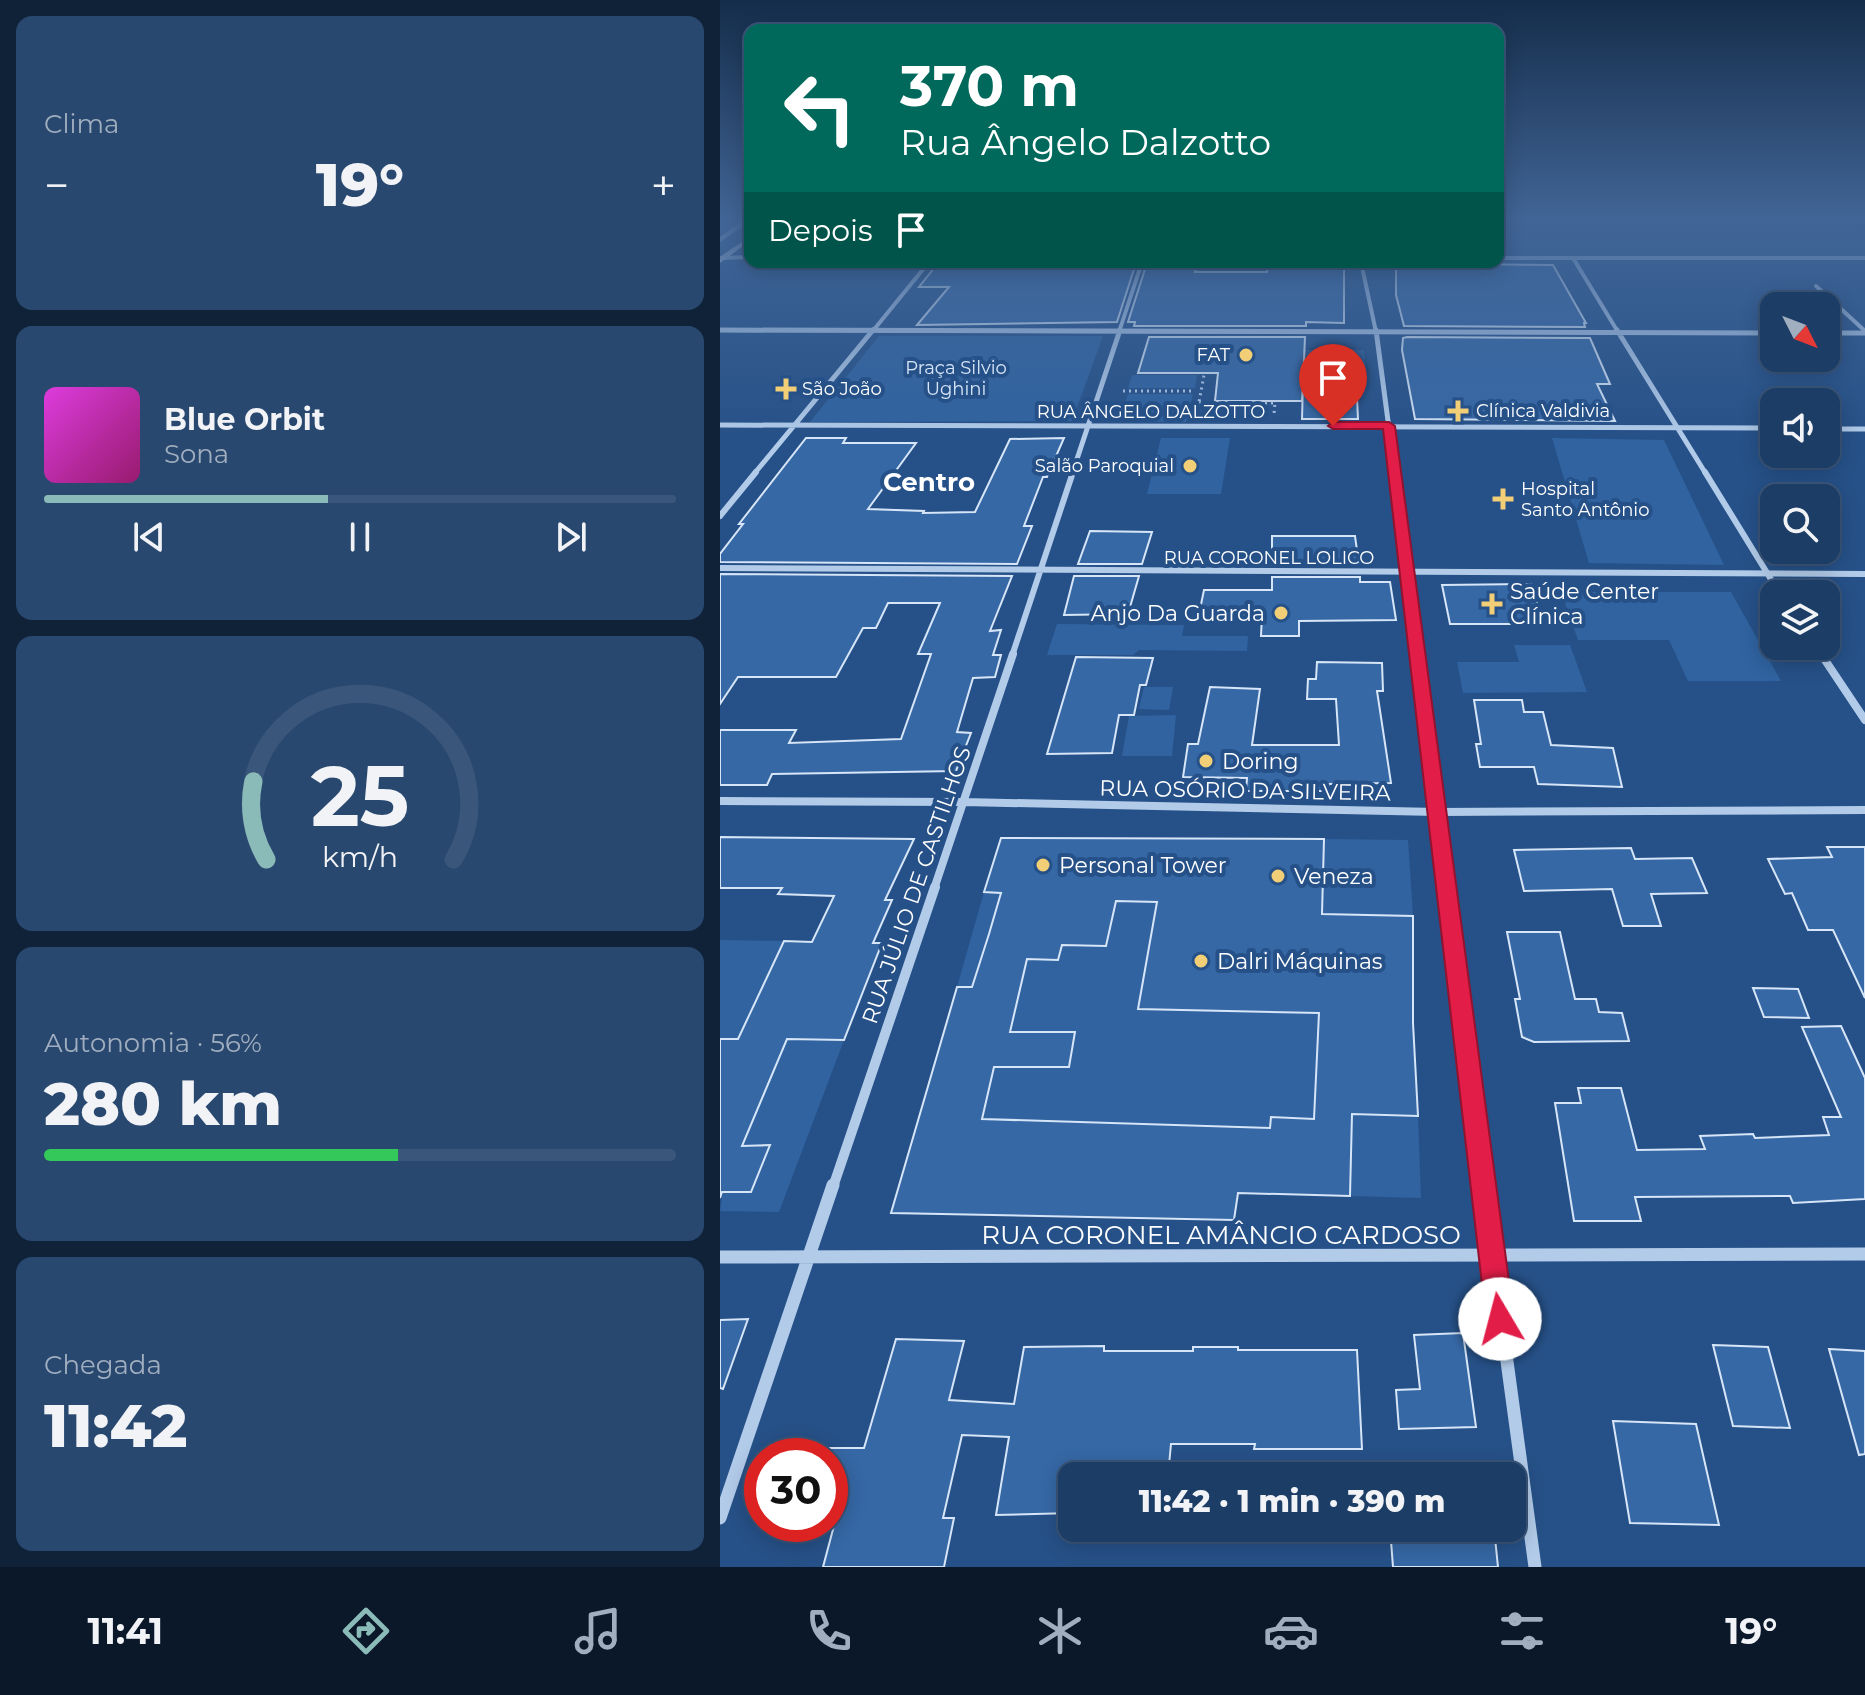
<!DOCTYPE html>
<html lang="pt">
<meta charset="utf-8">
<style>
:root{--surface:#1c3d66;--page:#29486f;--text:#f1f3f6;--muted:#a0aebf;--line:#3a567a;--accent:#8bbbb9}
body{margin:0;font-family:Montserrat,sans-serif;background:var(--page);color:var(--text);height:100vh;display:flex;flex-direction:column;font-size:30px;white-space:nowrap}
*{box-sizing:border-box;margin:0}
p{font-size:26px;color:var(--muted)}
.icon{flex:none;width:44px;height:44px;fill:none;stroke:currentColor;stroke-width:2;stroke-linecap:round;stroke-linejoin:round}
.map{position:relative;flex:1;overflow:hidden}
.sheet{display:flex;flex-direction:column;gap:16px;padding:16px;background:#0f2238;width:720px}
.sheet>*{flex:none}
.hud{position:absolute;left:24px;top:24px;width:760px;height:244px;border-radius:16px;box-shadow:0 4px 20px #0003,0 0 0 2px var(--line);background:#00695c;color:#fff;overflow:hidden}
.needle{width:52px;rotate:132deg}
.buttons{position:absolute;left:1040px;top:292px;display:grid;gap:16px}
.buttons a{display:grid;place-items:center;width:80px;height:80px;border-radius:16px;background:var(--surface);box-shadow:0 4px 20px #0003,0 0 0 2px var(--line);font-size:40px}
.speed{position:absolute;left:24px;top:1438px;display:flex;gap:16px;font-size:40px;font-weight:700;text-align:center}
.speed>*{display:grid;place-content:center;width:104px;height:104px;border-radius:50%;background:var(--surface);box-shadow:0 4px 20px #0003,0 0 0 2px var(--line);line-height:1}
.speed .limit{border:12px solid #d22;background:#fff;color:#111}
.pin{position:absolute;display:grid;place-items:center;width:68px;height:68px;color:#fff;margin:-82px -34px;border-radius:50% 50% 50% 0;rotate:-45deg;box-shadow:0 0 8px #0007}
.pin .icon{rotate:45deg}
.me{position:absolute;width:88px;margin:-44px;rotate:352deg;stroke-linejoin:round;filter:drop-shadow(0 0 6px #0008)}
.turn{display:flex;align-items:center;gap:28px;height:168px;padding:0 24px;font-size:36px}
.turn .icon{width:104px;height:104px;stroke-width:2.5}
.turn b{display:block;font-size:56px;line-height:68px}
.then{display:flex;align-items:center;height:76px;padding:0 24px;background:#0003;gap:16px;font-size:30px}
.big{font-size:60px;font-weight:800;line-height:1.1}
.sheet .tile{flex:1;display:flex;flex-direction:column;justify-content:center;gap:12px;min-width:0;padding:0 28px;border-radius:16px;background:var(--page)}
.sheet .dial{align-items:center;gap:0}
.dial svg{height:208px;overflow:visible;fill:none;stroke:var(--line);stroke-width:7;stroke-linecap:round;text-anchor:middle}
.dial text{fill:var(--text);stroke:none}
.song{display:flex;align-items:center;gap:24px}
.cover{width:96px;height:96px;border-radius:12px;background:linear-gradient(135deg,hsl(300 70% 55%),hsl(320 70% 35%))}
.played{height:8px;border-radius:4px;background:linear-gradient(90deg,var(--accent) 45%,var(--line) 45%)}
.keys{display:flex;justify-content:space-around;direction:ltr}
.heat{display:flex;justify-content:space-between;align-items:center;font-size:44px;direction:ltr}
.charge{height:12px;border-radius:6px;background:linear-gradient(90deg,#34c759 56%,var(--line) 0)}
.trip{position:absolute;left:338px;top:1462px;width:468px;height:80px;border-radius:16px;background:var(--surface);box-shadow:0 4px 20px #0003,0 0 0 2px var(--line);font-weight:800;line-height:80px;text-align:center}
.tab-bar{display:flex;height:128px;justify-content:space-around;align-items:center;background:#0b1829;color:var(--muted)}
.tab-bar .icon{width:56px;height:56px}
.tab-bar .selected{color:var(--accent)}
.tab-bar b{font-size:36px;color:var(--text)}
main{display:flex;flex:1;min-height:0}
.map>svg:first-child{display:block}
.green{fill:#3063a0}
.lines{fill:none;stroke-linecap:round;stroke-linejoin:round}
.river{fill:#1a3c68;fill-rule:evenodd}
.building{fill:#3668a5;stroke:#d6e5f7;stroke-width:2;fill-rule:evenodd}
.path{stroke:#b2cbe9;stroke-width:3;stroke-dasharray:2 4;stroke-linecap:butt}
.street-far5{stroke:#b2cbe9;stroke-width:4}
.street-far4{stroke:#b2cbe9;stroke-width:5}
.street-far3{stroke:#b2cbe9;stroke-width:6}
.street-far2{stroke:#b2cbe9;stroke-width:8}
.street-far1{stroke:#b2cbe9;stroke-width:10}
.street{stroke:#b2cbe9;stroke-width:13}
.secondary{fill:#dce8f8;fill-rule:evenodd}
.route{fill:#e11d48;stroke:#92132f;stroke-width:2}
.poi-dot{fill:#f2ce76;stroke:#265188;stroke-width:3}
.labels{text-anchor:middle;stroke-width:8;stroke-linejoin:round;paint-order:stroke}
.far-poi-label{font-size:18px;fill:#fff;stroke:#265188;text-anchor:start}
.far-park-label{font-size:18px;fill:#d6e5f7;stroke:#265188}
.far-street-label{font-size:18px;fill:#fff;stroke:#265188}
.poi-label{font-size:22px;fill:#fff;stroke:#265188;text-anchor:start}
.street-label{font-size:22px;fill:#fff;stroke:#265188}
.far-district-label{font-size:26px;font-weight:bold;fill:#fff;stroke:#265188}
.near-street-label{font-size:26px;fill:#fff;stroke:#265188}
</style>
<main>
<section class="sheet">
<div class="tile"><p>Clima</p>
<div class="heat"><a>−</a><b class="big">19°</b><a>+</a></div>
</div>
<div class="tile">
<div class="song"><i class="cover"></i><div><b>Blue Orbit</b><p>Sona</p></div></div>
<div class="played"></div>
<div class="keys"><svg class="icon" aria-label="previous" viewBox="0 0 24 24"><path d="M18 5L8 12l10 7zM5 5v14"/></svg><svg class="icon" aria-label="pause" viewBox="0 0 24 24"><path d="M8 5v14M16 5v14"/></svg><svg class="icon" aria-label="next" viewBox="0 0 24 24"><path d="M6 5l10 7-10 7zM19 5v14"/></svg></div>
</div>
<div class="tile dial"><svg viewBox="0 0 100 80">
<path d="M14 69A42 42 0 1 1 86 69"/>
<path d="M14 69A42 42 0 0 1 9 39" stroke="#8bbbb9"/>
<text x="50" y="56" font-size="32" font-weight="700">25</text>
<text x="50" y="72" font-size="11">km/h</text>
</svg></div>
<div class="tile"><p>Autonomia · 56%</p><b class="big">280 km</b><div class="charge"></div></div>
<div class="tile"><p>Chegada</p><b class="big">11:42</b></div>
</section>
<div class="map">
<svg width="1145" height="1567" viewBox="0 0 1145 1567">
<rect width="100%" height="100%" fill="#265188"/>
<path class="green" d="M159 336H383L352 421 90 422Z
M582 350H644L646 375 583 374Z
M412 375H477L475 388H408Z
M408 394H473L466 422 399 421Z
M441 438H510L501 494H427Z
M832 438 944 440 1004 565 869 563Z
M841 592H1011L1061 681H968L949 640H858Z
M337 624 464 625 462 636H528L527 651 419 650 413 655H327Z
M794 645H850L867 692 743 693 737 662H799Z
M424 687H453L449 710 419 709Z
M456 715 452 756H402L409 716Z
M604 839 688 840 693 916 602 914Z
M264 892 281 893 262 958 338 960 342 945 386 946 396 901 437 902 419 1009 693 1016 694 1035 598 1032 595 1112 698 1116 701 1198 630 1196 631 1121 545 1194 524 1127 262 1119 274 1067H348L355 1032H290L300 987H237Z
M0 940 64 941 18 1040H0Z
M67 1039 124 1040 59 1212 0 1211 3 1192H31L49 1146H22Z"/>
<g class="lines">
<path class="river" d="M778 219H1145V231C1023 223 900 233 778 227Z"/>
</g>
<path class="building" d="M219 262H272L416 263 397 322 197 325 229 287H199Z
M427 263H477L475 272H547L548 267 624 266V323L586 322V326H414L415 322H408Z
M676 263 833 265 866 323H864L865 327 684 326 676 295Z
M429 337H585L583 382H617V386H629L631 398H637L638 419H582L583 383 582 401H495L498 373H418Z
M687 337 870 338 890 384H877L895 421 695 419 682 350 683 338Z
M86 438H126L123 443H196L148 509 204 511 203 513 255 512 290 439 344 438 327 477H323L304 526H312L297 564 0 562V554L23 524H19Z
M370 531 432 532 422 564H358Z
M552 536H635L639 565H552Z
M0 574 292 576 270 631 281 630 273 655H281L275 677 253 678 237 732 251 733 236 771 52 774 47 785H0V730H76L69 743 181 739 211 654H198L220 603H168L156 628H143L116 677H18L0 704Z
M354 576H419L408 614 344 615Z
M552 577H640V582H670L676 620 579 621V636H541L542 615 479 614 484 590H552Z
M811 584 823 624H730L722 585Z
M356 657 433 658 426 685H420L414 715H399L392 753 327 754Z
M597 662 662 663 663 691H657L671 783 609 784V791H526L527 778 463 777 468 744H478L490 687 540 689 532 745H619L616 699H587L588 679H596Z
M754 700H802L804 712H823L831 745 893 748 902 787 818 784 814 767H760L756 744H761Z
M0 837 194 839 165 900H172L153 943H162L124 1040 67 1039 22 1146 50 1145 31 1192H2L0 1198V1039H18L64 941 92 942 114 896 58 894 62 888H0Z
M281 838 604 839 602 914 693 916V1023L698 1116 632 1114 630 1196 518 1193 514 1220 171 1213 237 987H252L269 934 281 893 264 892ZM396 901 437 902 418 1009 599 1013 594 1119 551 1117 550 1128 262 1119 274 1067H349L355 1032H290L307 959 338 960 342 945 386 946Z
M1107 847H1145V998L1113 930H1088L1072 893 1065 894 1048 859 1112 857Z
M911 848 915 859 972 858 987 893 931 894 941 926H903L892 889 804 891 794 850Z
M787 932H840L855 999H876L879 1012 902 1013 909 1041 814 1042 802 1037 795 999H800Z
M1033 988 1078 989 1089 1018 1044 1017Z
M1121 1026 1145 1078V1199L1073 1203 1070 1196 915 1197 921 1221H854L835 1103H861L858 1088H901L917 1150 985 1149 980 1136 1033 1134 1035 1138 1109 1135 1103 1117H1121L1082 1027Z
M28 1319 3 1389 0 1388V1320Z
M743 1333 756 1427 679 1429 676 1390 700 1389 694 1335Z
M176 1339 244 1341 229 1400 294 1404 304 1347 384 1346V1351H473V1347H518V1350H637L642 1449H534L535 1444H451L448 1476H352V1513L276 1515 289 1437 242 1435 223 1518H234L224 1567H103L120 1503H110V1448H144Z
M993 1345 1048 1347 1070 1428 1013 1426Z
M1109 1349 1145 1351V1454L1139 1455Z
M893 1421 976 1424 999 1525 910 1523Z
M670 1528H774L778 1567H673Z"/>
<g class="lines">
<path class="path" d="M403 391H475
M479 403H555L554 414
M477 413 484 375"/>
<path class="street-far5" d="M0 258 30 257
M778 258H1145
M853 258 898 332
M641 262 656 332
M1096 286 1145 331
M0 330 621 332
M152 332 209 262
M399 332 422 262"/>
<path class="street-far4" d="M0 330 1054 333
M656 330 675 474
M897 330 986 474
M1106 333H1145
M0 425 1054 428
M1106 429H1145
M34 474 153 330
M352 474 400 330"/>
<path class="street-far3" d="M675 472 698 656
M985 472 1060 594
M0 516 36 472
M0 568 1145 574
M1095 646 1102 656
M292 656 353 472"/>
<path class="street-far2" d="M697 654 726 889
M1101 654 1145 720
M0 801 244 802 717 812 1145 810
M214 889 293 654"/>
<path class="street-far1" d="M726 887 763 1187
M113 1187 215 887"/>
<path class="street" d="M763 1185 815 1567
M0 1257 1145 1254
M0 1518 113 1185"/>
<path class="secondary" d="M24 219 30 221 0 242V237Z
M30 236V241L0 263V257Z"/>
</g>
<linearGradient id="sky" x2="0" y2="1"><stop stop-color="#152d4b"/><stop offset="0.5" stop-color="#416596"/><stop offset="1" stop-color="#416596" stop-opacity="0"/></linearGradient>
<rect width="1145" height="439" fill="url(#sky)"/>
<path class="route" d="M669 422 675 426 794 1319 790 1329 780 1333 770 1329 766 1319 663 429H613L608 426 613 422Z"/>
<g class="poi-dot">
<circle cx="526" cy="355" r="8"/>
<path d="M62 377h8v8h8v8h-8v8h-8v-8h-8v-8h8z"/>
<path d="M734 399h8v8h8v8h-8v8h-8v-8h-8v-8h8z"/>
<circle cx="470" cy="466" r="8"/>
<path d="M779 487h8v8h8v8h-8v8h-8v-8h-8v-8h8z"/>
<path d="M768 592h8v8h8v8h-8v8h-8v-8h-8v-8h8z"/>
<circle cx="561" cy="613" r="8"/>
<circle cx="486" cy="761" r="8"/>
<circle cx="323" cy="865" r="8"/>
<circle cx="558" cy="876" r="8"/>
<circle cx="481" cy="961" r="8"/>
</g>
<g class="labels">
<g class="far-poi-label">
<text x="510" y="361" text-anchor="end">FAT</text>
<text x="82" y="395">São João</text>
<text x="756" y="417">Clínica Valdivia</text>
<text x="454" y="472" text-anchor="end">Salão Paroquial</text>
<text x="801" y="495">Hospital<tspan x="801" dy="21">Santo Antônio</tspan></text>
</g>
<g class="far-park-label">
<text x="236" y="374">Praça Silvio<tspan x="236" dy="21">Ughini</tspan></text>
</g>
<g class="far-street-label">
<text x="431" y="418">RUA ÂNGELO DALZOTTO</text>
<text x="549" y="564">RUA CORONEL LOLICO</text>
</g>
<g class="poi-label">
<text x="790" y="599">Saúde Center<tspan x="790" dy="25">Clínica</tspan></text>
<text x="545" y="621" text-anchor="end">Anjo Da Guarda</text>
<text x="502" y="769">Doring</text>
<text x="339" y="873">Personal Tower</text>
<text x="574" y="884">Veneza</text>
<text x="497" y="969">Dalri Máquinas</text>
</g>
<g class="street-label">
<text transform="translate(525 790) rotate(1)" y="8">RUA OSÓRIO DA SILVEIRA</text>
<text transform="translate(196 885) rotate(-71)" y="8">RUA JÚLIO DE CASTILHOS</text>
</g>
<g class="far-district-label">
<text x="209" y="491">Centro</text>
</g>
<g class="near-street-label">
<text x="501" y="1244">RUA CORONEL AMÂNCIO CARDOSO</text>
</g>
</g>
</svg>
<div class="buttons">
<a><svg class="needle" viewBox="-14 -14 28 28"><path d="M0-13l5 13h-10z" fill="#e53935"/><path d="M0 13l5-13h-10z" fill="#a0aebf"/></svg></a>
<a><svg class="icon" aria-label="sound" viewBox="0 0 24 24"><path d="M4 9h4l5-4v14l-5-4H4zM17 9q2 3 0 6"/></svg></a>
<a><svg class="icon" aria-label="search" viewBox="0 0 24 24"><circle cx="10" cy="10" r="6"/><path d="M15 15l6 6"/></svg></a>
<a><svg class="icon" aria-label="layers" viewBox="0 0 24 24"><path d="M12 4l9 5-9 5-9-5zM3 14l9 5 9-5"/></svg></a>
</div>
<div class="speed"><div class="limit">30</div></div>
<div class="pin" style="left:613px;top:426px;background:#d93025"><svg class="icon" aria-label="arrive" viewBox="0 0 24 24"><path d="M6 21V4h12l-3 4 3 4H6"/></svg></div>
<svg class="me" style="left:780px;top:1319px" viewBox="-20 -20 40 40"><circle r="19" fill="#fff"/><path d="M0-13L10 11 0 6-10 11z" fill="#e11d48"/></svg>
<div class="trip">11:42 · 1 min · 390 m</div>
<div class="hud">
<div class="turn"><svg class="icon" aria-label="left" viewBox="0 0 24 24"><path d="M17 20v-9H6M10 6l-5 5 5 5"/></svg><div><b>370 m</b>Rua Ângelo Dalzotto</div></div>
<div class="then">Depois<svg class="icon" aria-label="arrive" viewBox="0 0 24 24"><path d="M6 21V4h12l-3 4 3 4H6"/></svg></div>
</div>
</div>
</main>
<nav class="tab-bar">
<b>11:41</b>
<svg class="icon selected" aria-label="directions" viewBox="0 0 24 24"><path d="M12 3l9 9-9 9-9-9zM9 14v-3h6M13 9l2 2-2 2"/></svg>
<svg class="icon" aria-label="music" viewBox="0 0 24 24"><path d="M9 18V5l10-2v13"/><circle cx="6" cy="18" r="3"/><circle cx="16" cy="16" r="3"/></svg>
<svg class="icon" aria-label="phone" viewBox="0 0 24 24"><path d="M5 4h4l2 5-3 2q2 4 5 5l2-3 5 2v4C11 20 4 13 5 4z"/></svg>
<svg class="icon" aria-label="climate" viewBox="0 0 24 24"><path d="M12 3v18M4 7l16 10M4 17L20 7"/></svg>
<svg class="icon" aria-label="car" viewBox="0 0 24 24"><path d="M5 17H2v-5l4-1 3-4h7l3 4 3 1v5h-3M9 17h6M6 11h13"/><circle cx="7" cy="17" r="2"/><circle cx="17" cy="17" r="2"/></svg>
<svg class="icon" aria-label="filters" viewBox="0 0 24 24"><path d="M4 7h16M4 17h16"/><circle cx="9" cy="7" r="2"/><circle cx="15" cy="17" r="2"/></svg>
<b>19°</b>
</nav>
